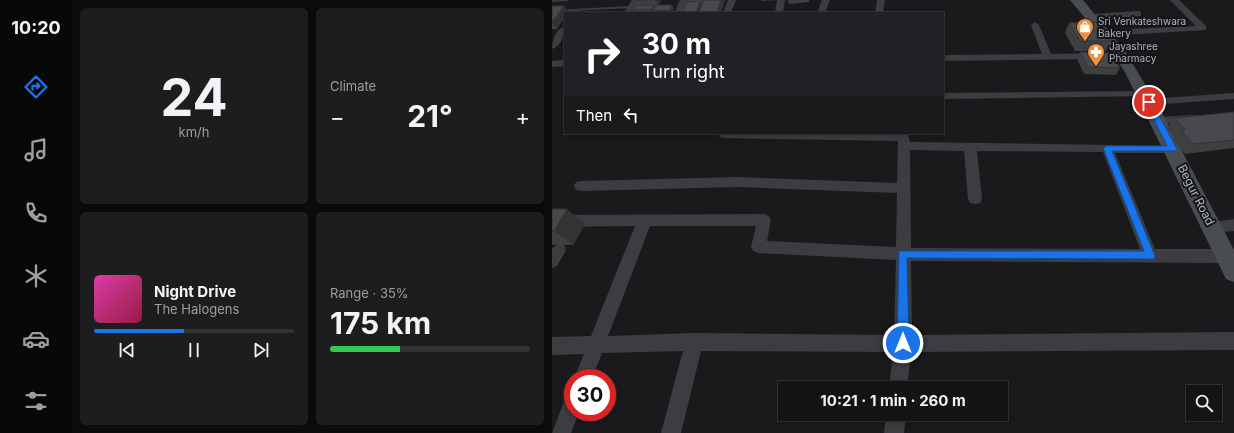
<!DOCTYPE html>
<meta charset="utf-8">
<style>
:root{--surface:#141415;--page:#1d1d1e;--text:#f1f3f6;--muted:#9d9ea0;--line:#333334;--accent:#1a73e8}
body{margin:0;font-family:Inter,sans-serif;background:var(--page);color:var(--text);height:100vh;display:flex;flex-direction:column;font-size:15px;white-space:nowrap}
*{box-sizing:border-box;margin:0}
p{font-size:13px;color:var(--muted)}
.icon{flex:none;width:22px;height:22px;fill:none;stroke:currentColor;stroke-width:2;stroke-linecap:round;stroke-linejoin:round}
.map{position:relative;flex:1;overflow:hidden}
.side{display:flex;flex-direction:column;gap:8px;padding:8px;background:#0b0b0c;width:480px}
.side>*{flex:none}
.hud{position:absolute;left:12px;top:12px;width:380px;height:122px;border-radius:0px;box-shadow:0 2px 6px #0003,0 0 0 1px var(--line);background:#202124;color:#fff;overflow:hidden}
.fabs{position:absolute;left:634px;top:385px;display:grid;gap:8px}
.fabs a{display:grid;place-items:center;width:36px;height:36px;border-radius:0px;background:var(--surface);box-shadow:0 2px 6px #0003,0 0 0 1px var(--line);font-size:20px}
.speed{position:absolute;left:12px;top:369px;display:flex;gap:8px;font-size:20px;font-weight:700;text-align:center}
.speed>*{display:grid;place-content:center;width:52px;height:52px;border-radius:50%;background:var(--surface);box-shadow:0 2px 6px #0003,0 0 0 1px var(--line);line-height:1}
.speed .limit{border:6px solid #d22;background:#fff;color:#111}
.pin{position:absolute;display:grid;place-items:center;width:34px;height:34px;color:#fff;margin:-17px;border:2px solid #fff;border-radius:50%;box-shadow:0 1px 4px #0007}
.me{position:absolute;width:44px;margin:-22px;rotate:0deg;stroke-linejoin:round;filter:drop-shadow(0 0 3px #0008)}
.turn{display:flex;align-items:center;gap:14px;height:84px;padding:0 12px;font-size:18px}
.turn .icon{width:52px;height:52px;stroke-width:2.5}
.turn b{display:block;font-size:28px;line-height:34px}
.then{display:flex;align-items:center;height:38px;padding:0 12px;background:#0003;gap:8px;font-size:15px}
.big{font-size:30px;font-weight:700;line-height:1.1}
.side .tile{flex:1;display:flex;flex-direction:column;justify-content:center;gap:6px;min-width:0;padding:0 14px;border-radius:6px;background:var(--page)}
.side .dial{align-items:center;gap:0}
.dial b{font-size:52px;line-height:1}
.song{display:flex;align-items:center;gap:12px}
.cover{width:48px;height:48px;border-radius:6px;background:linear-gradient(135deg,hsl(320 70% 55%),hsl(340 70% 35%))}
.played{height:4px;border-radius:2px;background:linear-gradient(90deg,var(--accent) 45%,var(--line) 45%)}
.keys{display:flex;justify-content:space-around;direction:ltr}
.heat{display:flex;justify-content:space-between;align-items:center;font-size:22px;direction:ltr}
.charge{height:6px;border-radius:3px;background:linear-gradient(90deg,#34c759 35%,var(--line) 0)}
.side .tiles{flex:1;display:grid;gap:8px;grid-template-columns:repeat(2,1fr)}
.trip{position:absolute;left:226px;top:381px;width:230px;height:40px;border-radius:0px;background:var(--surface);box-shadow:0 2px 6px #0003,0 0 0 1px var(--line);font-weight:700;line-height:40px;text-align:center}
main{display:flex;flex:1;min-height:0}
.tabs{display:flex;flex-direction:column;width:72px;justify-content:space-around;align-items:center;background:#080808;color:var(--muted)}
.tabs .icon{width:28px;height:28px}
.tabs .active{color:var(--accent)}
.tabs b{font-size:18px;color:var(--text)}
.map>svg:first-child{display:block}
.lines{fill:none;stroke-linecap:round;stroke-linejoin:round}
.service{fill:#3b3d41;fill-rule:evenodd}
.minor{fill:#3b3d41;fill-rule:evenodd}
.secondary{fill:#494d51;fill-rule:evenodd}
.wall{fill:#3d3f41}
.shaded-wall{fill:#323335}
.building{fill:#47494c;stroke:#323335}
.route{fill:#1a73e8;stroke:#114b97}
.labels{text-anchor:middle;stroke-width:4;stroke-linejoin:round;paint-order:stroke}
.far-poi-label{font-size:10px;fill:#adb4bb;stroke:#151517;text-anchor:start}
.street-label{font-size:12px;fill:#adb4bb;stroke:#151517}
</style>
<main>
<nav class="tabs">
<b>10:20</b>
<svg class="icon active" aria-label="directions" viewBox="0 0 24 24"><path d="M12 3l9 9-9 9-9-9zM9 14v-3h6M13 9l2 2-2 2"/></svg>
<svg class="icon" aria-label="music" viewBox="0 0 24 24"><path d="M9 18V5l10-2v13"/><circle cx="6" cy="18" r="3"/><circle cx="16" cy="16" r="3"/></svg>
<svg class="icon" aria-label="phone" viewBox="0 0 24 24"><path d="M5 4h4l2 5-3 2q2 4 5 5l2-3 5 2v4C11 20 4 13 5 4z"/></svg>
<svg class="icon" aria-label="climate" viewBox="0 0 24 24"><path d="M12 3v18M4 7l16 10M4 17L20 7"/></svg>
<svg class="icon" aria-label="car" viewBox="0 0 24 24"><path d="M5 17H2v-5l4-1 3-4h7l3 4 3 1v5h-3M9 17h6M6 11h13"/><circle cx="7" cy="17" r="2"/><circle cx="17" cy="17" r="2"/></svg>
<svg class="icon" aria-label="filters" viewBox="0 0 24 24"><path d="M4 7h16M4 17h16"/><circle cx="9" cy="7" r="2"/><circle cx="15" cy="17" r="2"/></svg>
</nav>
<section class="side">
<div class="tiles">
<div class="tile dial"><b>24</b><p>km/h</p></div>
<div class="tile"><p>Climate</p>
<div class="heat"><a>−</a><b class="big">21°</b><a>+</a></div>
</div>
<div class="tile">
<div class="song"><i class="cover"></i><div><b>Night Drive</b><p>The Halogens</p></div></div>
<div class="played"></div>
<div class="keys"><svg class="icon" aria-label="previous" viewBox="0 0 24 24"><path d="M18 5L8 12l10 7zM5 5v14"/></svg><svg class="icon" aria-label="pause" viewBox="0 0 24 24"><path d="M8 5v14M16 5v14"/></svg><svg class="icon" aria-label="next" viewBox="0 0 24 24"><path d="M6 5l10 7-10 7zM19 5v14"/></svg></div>
</div>
<div class="tile"><p>Range · 35%</p><b class="big">175 km</b><div class="charge"></div></div>
</div>
</section>
<div class="map">
<svg width="682" height="433" viewBox="0 0 682 433">
<rect width="100%" height="100%" fill="#1a1a1c"/>
<g class="lines">
<path class="service" d="M0 0H17L15 1 0 2Z
M80 6 81 7 79 8 0 12V10Z"/>
<path class="minor" d="M80 0H88L80 13H72Z
M128 0H136L130 13H122Z
M176 0H184L179 13H171Z
M225 0H233L231 13H223Z
M270 0H278L274 10 280 13H265Z
M325 0H333L331 13H323Z
M618 0H627L654 26V30L554 36 549 33 554 30 644 26Z
M586 11 589 12V16L541 20 537 17 541 14Z
M483 22 487 25 499 54 545 53 550 56 545 59 391 61V55L490 54 479 25Z
M13 26C13 35 9 46 0 49 0 40 4 29 13 26Z
M13 60V66L0 67V61Z
M593 91 597 92 598 94 597 96 391 99V93Z
M682 93V99L597 105 592 102 597 99Z
M640 115 644 116 646 119 644 122 607 125 601 121 607 117Z
M167 133H352L356 134 358 142 625 146 627 149 625 152 621 153H563L603 249H674L679 251 682 256 679 261 674 263 359 261 360 335 682 332V350L359 352 355 388H337L341 352 149 351 129 433H109L131 351 50 353 40 378H22L32 354 0 355V337L39 336 83 226 0 227V215L212 214 217 216 219 220 215 241 344 247 345 193 186 187 29 191 24 190 22 186 24 182 29 181 186 177 345 183 346 141 172 138 168 137ZM358 150 412 151 416 199 418 203 423 204 428 203 430 199 425 151 551 152 588 249 359 248ZM98 226H204L199 247 201 251 206 253 344 260 342 335 142 333 56 336Z
M682 219V231L659 233 654 231 652 227 654 223Z
M7 244 12 245 14 250 5 266 0 268V248Z
M21 393V412H27L19 433H0L14 396Z
M334 414H354L352 433H332Z"/>
<path class="secondary" d="M518 0H531L573 51 609 111 682 250V282L674 279 573 72 550 38Z"/>
</g>
<path class="wall" d="M82 0H109L106 5 122 8 119 13H103L102 12V13H82L81 10 85 6 82 1Z
M135 0H175L171 1 172 3 169 13H130L136 2Z
M209 0H226L210 1Z
M236 0H257V2L237 4Z
M0 6H12L16 12 13 13 5 29H0Z
M517 23 559 41 554 51H523L513 33Z
M528 52 568 68 564 75 532 74 525 59Z
M682 112V148L633 154 621 140 623 138 615 128 623 118Z
M0 209 33 224 21 245H0Z"/>
<path class="shaded-wall" d="M103 0H109L106 6Z
M169 0H171L172 3 169 13H165Z
M148 1 151 8 149 13H144Z
M102 5 104 9 102 11V13L100 9Z
M120 5 122 8 119 13 118 10Z
M12 6 16 12 13 13V17L5 29 0 23V22Z
M15 209 33 224 21 245 2 231Z"/>
<path class="building" d="M82 0H96L82 1Z
M152 0H169L165 12 147 13Z
M148 1 144 13H130L135 2Z
M102 5 100 9 81 10 83 6Z
M104 5H120L118 10 102 11Z
M0 6H12L0 22Z
M546 22 559 41H528L517 23Z
M528 52 559 53 568 68 536 67Z
M682 112V140L641 144 629 130H633L623 118Z
M0 209H15L2 231H0Z"/>
<path class="route" d="M597 99 600 102 625 149 623 151H560L603 256 602 259 355 258 357 343 355 347 351 348 347 347 345 343 347 251H592L551 148 555 146H615L593 102Z"/>
<defs>
<symbol id="shop-pin" viewBox="-11 -11 22 30"><path d="M0 17L-7.5 6A9.5 9.5 0 1 1 7.5 6Z" fill="#ef8f3f" stroke="#151517"/><path d="M-5-2.5h2.3a2.7 3.5 0 0 1 5.4 0H5L5.5 6h-11ZM-1.5-2.5h3a1.5 2.3 0 0 0-3 0Z" fill="#fff"/></symbol>
<symbol id="pharmacy-pin" viewBox="-11 -11 22 30"><path d="M0 17L-7.5 6A9.5 9.5 0 1 1 7.5 6Z" fill="#ef8f3f" stroke="#151517"/><path d="M-2-6h4v4h4v4h-4v4h-4v-4h-4v-4h4Z" fill="#fff"/></symbol>
</defs>
<g fill-rule="evenodd">
<use href="#shop-pin" x="523" y="17" width="20" height="27"/>
<use href="#pharmacy-pin" x="534" y="42" width="20" height="27"/>
</g>
<g class="labels">
<g class="far-poi-label">
<text x="546" y="25">Sri Venkateshwara<tspan x="546" dy="12">Bakery</tspan></text>
<text x="557" y="50">Jayashree<tspan x="557" dy="12">Pharmacy</tspan></text>
</g>
<g class="street-label">
<text transform="translate(644 195) rotate(63)" y="4">Begur Road</text>
</g>
</g>
</svg>
<div class="fabs">
<a><svg class="icon" aria-label="search" viewBox="0 0 24 24"><circle cx="10" cy="10" r="6"/><path d="M15 15l6 6"/></svg></a>
</div>
<div class="speed"><div class="limit">30</div></div>
<div class="pin" style="left:597px;top:102px;background:#d93025"><svg class="icon" aria-label="arrive" viewBox="0 0 24 24"><path d="M6 21V4h12l-3 4 3 4H6"/></svg></div>
<svg class="me" style="left:351px;top:343px" viewBox="-20 -20 40 40"><circle r="17" fill="#1a73e8" stroke="#fff" stroke-width="3"/><path d="M0-11L8 9 0 5-8 9z" fill="#fff"/></svg>
<div class="trip">10:21 · 1 min · 260 m</div>
<div class="hud">
<div class="turn"><svg class="icon" aria-label="right" viewBox="0 0 24 24"><path d="M7 20v-9h11M14 6l5 5-5 5"/></svg><div><b>30 m</b>Turn right</div></div>
<div class="then">Then<svg class="icon" aria-label="left" viewBox="0 0 24 24"><path d="M17 20v-9H6M10 6l-5 5 5 5"/></svg></div>
</div>
</div>
</main>
